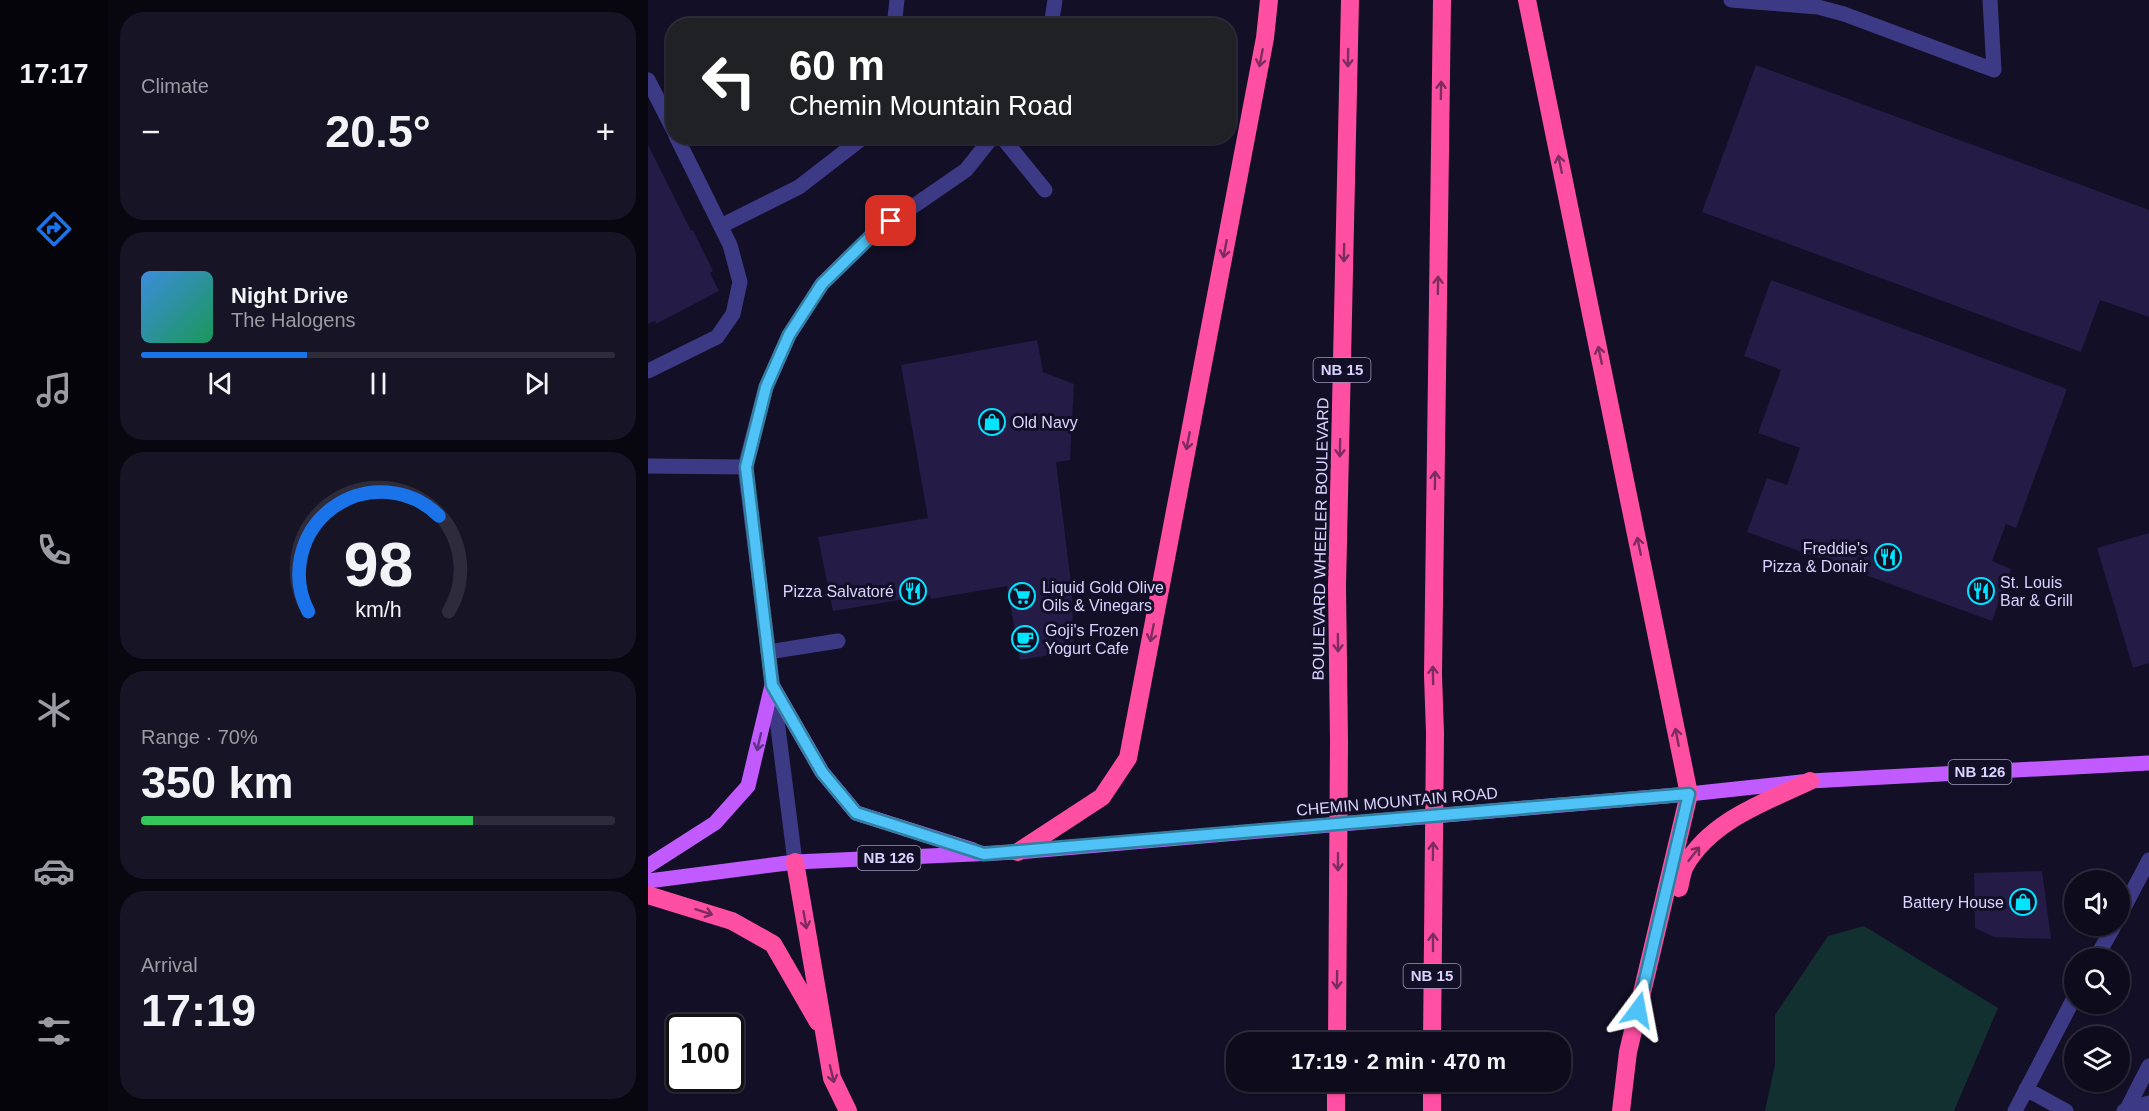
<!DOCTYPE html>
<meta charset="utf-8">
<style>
:root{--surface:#0e0b1c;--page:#171425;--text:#f1f3f6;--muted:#9b9ba3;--line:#2e2b3b;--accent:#1a73e8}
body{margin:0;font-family:Helvetica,sans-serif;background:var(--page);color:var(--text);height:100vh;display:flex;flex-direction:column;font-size:22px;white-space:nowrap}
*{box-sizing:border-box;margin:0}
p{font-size:20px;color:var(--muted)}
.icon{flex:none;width:33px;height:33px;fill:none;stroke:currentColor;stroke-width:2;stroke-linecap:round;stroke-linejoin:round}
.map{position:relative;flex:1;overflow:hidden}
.panel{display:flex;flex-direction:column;gap:12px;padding:12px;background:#08060f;width:540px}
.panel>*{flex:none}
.guide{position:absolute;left:18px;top:18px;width:570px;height:126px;border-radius:24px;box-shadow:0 2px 4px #0004,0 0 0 2px var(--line);background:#202124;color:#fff;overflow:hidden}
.buttons{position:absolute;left:1416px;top:870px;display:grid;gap:12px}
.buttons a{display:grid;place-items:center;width:66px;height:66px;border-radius:50%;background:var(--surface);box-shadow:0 2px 4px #0004,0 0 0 2px var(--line);font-size:30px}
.speed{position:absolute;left:18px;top:1014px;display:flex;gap:12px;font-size:30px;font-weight:700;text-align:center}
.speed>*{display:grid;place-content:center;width:78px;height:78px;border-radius:50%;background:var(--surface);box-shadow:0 2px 4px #0004,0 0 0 2px var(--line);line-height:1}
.speed .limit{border:3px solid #111;border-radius:9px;background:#fff;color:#111}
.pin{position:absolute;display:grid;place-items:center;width:51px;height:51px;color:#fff;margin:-26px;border-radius:12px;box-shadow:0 3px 9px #0006}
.me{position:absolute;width:66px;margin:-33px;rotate:13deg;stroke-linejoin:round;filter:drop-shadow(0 0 4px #0008)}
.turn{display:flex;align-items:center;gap:21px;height:126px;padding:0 24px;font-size:27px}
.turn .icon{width:78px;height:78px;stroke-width:2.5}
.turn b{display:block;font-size:42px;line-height:51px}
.big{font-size:45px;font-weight:800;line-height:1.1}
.panel .tile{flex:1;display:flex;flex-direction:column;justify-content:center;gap:9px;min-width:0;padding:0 21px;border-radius:24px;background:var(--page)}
.panel .dial{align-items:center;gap:0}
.dial svg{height:156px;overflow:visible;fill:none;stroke:var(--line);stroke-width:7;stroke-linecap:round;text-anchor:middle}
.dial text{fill:var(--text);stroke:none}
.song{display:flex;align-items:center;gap:18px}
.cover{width:72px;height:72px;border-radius:9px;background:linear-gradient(135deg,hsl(210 70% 55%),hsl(150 70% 35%))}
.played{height:6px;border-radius:3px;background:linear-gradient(90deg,var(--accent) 35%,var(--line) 35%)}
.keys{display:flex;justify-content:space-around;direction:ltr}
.heat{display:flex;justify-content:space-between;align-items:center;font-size:33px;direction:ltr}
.charge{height:9px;border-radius:4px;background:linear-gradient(90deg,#34c759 70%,var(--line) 0)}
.trip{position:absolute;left:578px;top:1032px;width:345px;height:60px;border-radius:24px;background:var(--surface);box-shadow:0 2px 4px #0004,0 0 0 2px var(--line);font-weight:800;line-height:60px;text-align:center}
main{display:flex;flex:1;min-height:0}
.menu{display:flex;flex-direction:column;width:108px;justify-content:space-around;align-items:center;background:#06040b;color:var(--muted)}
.menu .icon{width:42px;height:42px}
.menu .active{color:var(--accent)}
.menu b{font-size:27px;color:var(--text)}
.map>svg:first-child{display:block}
.green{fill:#12302f}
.building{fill:#241b47}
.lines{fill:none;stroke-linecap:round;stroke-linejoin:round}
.minor{stroke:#3d3a85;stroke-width:15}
.major{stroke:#c25bff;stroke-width:15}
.highway{stroke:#ff4fa3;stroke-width:18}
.oneway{stroke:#7d2c5e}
.oneway2{stroke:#623188}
.route-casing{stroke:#337fa1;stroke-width:15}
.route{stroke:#4fc3f7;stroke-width:10}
.labels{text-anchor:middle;stroke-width:6;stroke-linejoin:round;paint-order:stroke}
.shield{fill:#130f26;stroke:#9e99be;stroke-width:1.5}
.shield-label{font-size:15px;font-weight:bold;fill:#d9d4ff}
.poi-label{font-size:16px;fill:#d9d4ff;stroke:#130f26;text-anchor:start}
.street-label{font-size:16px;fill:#d9d4ff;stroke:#130f26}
</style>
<main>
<nav class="menu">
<b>17:17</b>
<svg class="icon active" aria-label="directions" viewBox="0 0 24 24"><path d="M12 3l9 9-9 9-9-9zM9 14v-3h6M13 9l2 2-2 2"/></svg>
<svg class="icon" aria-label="music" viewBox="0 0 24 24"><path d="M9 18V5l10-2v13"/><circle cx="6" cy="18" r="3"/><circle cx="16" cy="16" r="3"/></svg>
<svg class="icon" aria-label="phone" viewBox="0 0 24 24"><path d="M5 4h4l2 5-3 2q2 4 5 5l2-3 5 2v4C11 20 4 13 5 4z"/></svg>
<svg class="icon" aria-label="climate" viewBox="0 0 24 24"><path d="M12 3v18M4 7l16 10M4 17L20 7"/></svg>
<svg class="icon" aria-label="car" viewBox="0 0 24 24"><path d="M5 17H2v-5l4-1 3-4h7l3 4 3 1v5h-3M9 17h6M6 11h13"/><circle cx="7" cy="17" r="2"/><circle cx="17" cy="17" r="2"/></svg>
<svg class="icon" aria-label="filters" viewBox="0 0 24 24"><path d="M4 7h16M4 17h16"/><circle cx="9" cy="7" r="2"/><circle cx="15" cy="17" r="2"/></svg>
</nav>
<section class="panel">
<div class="tile"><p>Climate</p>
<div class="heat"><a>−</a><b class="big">20.5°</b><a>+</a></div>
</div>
<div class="tile">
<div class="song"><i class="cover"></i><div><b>Night Drive</b><p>The Halogens</p></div></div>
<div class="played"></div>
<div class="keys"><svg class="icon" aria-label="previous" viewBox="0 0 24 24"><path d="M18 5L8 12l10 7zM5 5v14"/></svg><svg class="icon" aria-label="pause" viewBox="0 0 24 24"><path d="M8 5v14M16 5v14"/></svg><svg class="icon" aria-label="next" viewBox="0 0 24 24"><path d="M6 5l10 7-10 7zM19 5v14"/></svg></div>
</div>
<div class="tile dial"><svg viewBox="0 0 100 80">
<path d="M14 69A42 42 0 1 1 86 69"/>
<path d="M14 69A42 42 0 0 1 81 20" stroke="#1a73e8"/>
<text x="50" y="56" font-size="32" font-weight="700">98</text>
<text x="50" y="72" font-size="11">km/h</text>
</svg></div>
<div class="tile"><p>Range · 70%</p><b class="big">350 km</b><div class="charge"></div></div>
<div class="tile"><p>Arrival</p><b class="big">17:19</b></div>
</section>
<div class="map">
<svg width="1501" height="1111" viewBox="0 0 1501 1111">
<rect width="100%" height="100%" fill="#130f26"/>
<path class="green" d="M1216 926 1350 1008 1306 1111H1117L1127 1064V1015L1180 936Z"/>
<path class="building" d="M1108 65 1501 210V317L1452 300 1433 352 1054 212Z
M0 145 43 231 45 230 65 271 62 273 71 291 8 324 7 321 0 324Z
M1123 280 1419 389 1368 528 1358 524 1344 561 1363 569 1344 621 1099 532 1119 478 1139 485 1152 448 1110 433 1133 370 1096 356Z
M389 340 395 372 426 384 422 460 408 462 424 591 425 651 372 660 359 586 283 599 282 595 185 611 170 537 280 518 253 365Z
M1501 533V663L1485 668 1449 548Z
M1394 871 1403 939 1346 937 1327 928 1326 873Z"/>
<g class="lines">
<path class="minor" d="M1083 0 1170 7 1196 14 1346 70 1342 0
M246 26 249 0
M403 26 407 0
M0 80 26 131
M353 136 397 190
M73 226 151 187 217 136
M0 371 69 337 85 314 92 282 82 245 28 136
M0 466 97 467
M120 652 190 641
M147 862 97 467 118 387 141 335 174 284 225 234 318 170 345 136
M1472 915 1501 860
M1448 958 1466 926
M1378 1089 1418 1111
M1367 1111 1426 998
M1476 1111 1501 1103
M1478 1111 1501 1066"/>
<path class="major" d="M124 685 174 772 208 813 325 850
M0 866 67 823 100 786 124 685
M0 881 147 862 370 852 1041 794 1162 781 1501 763"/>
<path class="highway" d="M879 0 1041 794 980 1052 973 1111
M370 852 454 797 480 758 617 38 621 0
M147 862 184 1078 200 1111
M1031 888C1033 881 1034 872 1037 866 1063 820 1118 802 1162 781
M0 895 84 921 125 944 170 1022
M689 1042 691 741 689 586 702 0
M784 1042 787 733 785 675 794 0
M688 1111V1082
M784 1111V1082"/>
</g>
<defs><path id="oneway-shaft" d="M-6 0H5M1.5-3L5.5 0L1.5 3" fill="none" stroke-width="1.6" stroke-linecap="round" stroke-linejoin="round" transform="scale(1.5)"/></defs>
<g class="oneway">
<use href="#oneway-shaft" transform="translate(613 58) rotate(101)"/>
<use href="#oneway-shaft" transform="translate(700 58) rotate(91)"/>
<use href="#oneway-shaft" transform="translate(793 90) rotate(-89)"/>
<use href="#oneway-shaft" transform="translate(912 164) rotate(-102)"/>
<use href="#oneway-shaft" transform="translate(577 249) rotate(101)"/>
<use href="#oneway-shaft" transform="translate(696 253) rotate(91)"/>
<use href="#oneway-shaft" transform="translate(790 285) rotate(-89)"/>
<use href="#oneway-shaft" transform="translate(952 355) rotate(-102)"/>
<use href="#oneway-shaft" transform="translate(540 441) rotate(101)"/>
<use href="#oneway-shaft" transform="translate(692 448) rotate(91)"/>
<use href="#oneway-shaft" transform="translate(787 480) rotate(-89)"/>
<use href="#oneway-shaft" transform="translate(991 546) rotate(-102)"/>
<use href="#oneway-shaft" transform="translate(504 633) rotate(101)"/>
<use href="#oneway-shaft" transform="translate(690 643) rotate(89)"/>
<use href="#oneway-shaft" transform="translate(785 675) rotate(-91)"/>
<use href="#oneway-shaft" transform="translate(1029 737) rotate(-101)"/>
<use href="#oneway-shaft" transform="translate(785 851) rotate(-89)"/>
<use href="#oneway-shaft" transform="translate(1046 854) rotate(-52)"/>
<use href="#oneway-shaft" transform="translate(690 862) rotate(90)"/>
<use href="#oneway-shaft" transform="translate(56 912) rotate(18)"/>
<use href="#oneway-shaft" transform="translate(157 920) rotate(80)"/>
<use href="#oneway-shaft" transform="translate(785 942) rotate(-90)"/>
<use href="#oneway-shaft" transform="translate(689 980) rotate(91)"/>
<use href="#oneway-shaft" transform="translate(184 1074) rotate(76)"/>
</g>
<use class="oneway2" href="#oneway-shaft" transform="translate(111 742) rotate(103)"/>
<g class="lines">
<defs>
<path id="route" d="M243 221 225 234 174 284 141 335 118 387 98 467 124 685 174 772 208 813 336 854 1041 794 990 1010"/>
</defs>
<use href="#route" class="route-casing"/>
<use href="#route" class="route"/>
</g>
<defs>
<symbol id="shop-ring" viewBox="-11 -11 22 22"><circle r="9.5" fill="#130f26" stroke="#00e5ff" stroke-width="1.5"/><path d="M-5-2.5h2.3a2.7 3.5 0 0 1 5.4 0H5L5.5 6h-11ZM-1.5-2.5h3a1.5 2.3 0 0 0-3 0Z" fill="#00e5ff"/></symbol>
<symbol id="restaurant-ring" viewBox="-11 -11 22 22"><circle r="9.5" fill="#130f26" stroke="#00e5ff" stroke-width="1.5"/><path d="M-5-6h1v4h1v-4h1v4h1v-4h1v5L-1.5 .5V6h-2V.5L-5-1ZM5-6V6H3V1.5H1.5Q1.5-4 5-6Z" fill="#00e5ff"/></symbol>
<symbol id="supermarket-ring" viewBox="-11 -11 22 22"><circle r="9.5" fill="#130f26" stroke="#00e5ff" stroke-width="1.5"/><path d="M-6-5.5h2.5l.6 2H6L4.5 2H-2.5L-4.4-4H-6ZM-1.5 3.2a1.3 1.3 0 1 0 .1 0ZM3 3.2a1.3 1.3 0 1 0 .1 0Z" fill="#00e5ff"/></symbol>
<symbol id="cafe-ring" viewBox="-11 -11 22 22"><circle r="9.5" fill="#130f26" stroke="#00e5ff" stroke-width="1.5"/><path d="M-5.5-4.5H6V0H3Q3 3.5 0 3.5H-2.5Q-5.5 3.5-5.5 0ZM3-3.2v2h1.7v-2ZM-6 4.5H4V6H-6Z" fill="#00e5ff"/></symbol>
</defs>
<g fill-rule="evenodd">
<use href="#shop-ring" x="329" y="407" width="30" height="30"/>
<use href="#restaurant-ring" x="1225" y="542" width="30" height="30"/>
<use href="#restaurant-ring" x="250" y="576" width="30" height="30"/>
<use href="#restaurant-ring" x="1318" y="576" width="30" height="30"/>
<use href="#supermarket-ring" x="359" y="581" width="30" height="30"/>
<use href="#cafe-ring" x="362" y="624" width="30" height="30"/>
<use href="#shop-ring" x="1360" y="887" width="30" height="30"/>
</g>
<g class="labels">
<g class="shield">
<rect x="665.5" y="358" width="57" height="24" rx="4.5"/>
<rect x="1300.5" y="760" width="63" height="24" rx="4.5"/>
<rect x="209.5" y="846" width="63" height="24" rx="4.5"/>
<rect x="755.5" y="964" width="57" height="24" rx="4.5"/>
</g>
<g class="shield-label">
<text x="694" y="375">NB 15</text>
<text x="1332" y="777">NB 126</text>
<text x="241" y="863">NB 126</text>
<text x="784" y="981">NB 15</text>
</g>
<g class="poi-label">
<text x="364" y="428">Old Navy</text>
<text x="1220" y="554" text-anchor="end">Freddie's<tspan x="1220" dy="18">Pizza &amp; Donair</tspan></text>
<text x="1352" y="588">St. Louis<tspan x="1352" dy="18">Bar &amp; Grill</tspan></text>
<text x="394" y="593">Liquid Gold Olive<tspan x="394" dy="18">Oils &amp; Vinegars</tspan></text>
<text x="246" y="597" text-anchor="end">Pizza Salvatoré</text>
<text x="397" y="636">Goji's Frozen<tspan x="397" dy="18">Yogurt Cafe</tspan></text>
<text x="1356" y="908" text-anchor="end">Battery House</text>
</g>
<g class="street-label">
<text transform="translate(672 539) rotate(-89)" y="6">BOULEVARD WHEELER BOULEVARD</text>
<text transform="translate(749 801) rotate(-5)" y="6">CHEMIN MOUNTAIN ROAD</text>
</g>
</g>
</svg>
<div class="buttons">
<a><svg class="icon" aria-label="sound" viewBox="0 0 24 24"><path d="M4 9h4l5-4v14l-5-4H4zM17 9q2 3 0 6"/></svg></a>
<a><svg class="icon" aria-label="search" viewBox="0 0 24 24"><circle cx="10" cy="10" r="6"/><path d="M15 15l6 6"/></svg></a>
<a><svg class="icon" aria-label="layers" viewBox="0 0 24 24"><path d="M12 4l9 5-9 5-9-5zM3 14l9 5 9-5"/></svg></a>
</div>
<div class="speed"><div class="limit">100</div></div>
<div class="pin" style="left:243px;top:221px;background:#d93025"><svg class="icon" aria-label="arrive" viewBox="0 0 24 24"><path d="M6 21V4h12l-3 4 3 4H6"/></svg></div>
<svg class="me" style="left:990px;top:1010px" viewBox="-20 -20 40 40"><path d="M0-17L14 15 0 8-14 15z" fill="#4fc3f7" stroke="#fff" stroke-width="4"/></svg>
<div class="trip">17:19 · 2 min · 470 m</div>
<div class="guide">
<div class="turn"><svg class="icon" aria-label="left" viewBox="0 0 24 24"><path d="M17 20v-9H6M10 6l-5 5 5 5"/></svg><div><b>60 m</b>Chemin Mountain Road</div></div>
</div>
</div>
</main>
